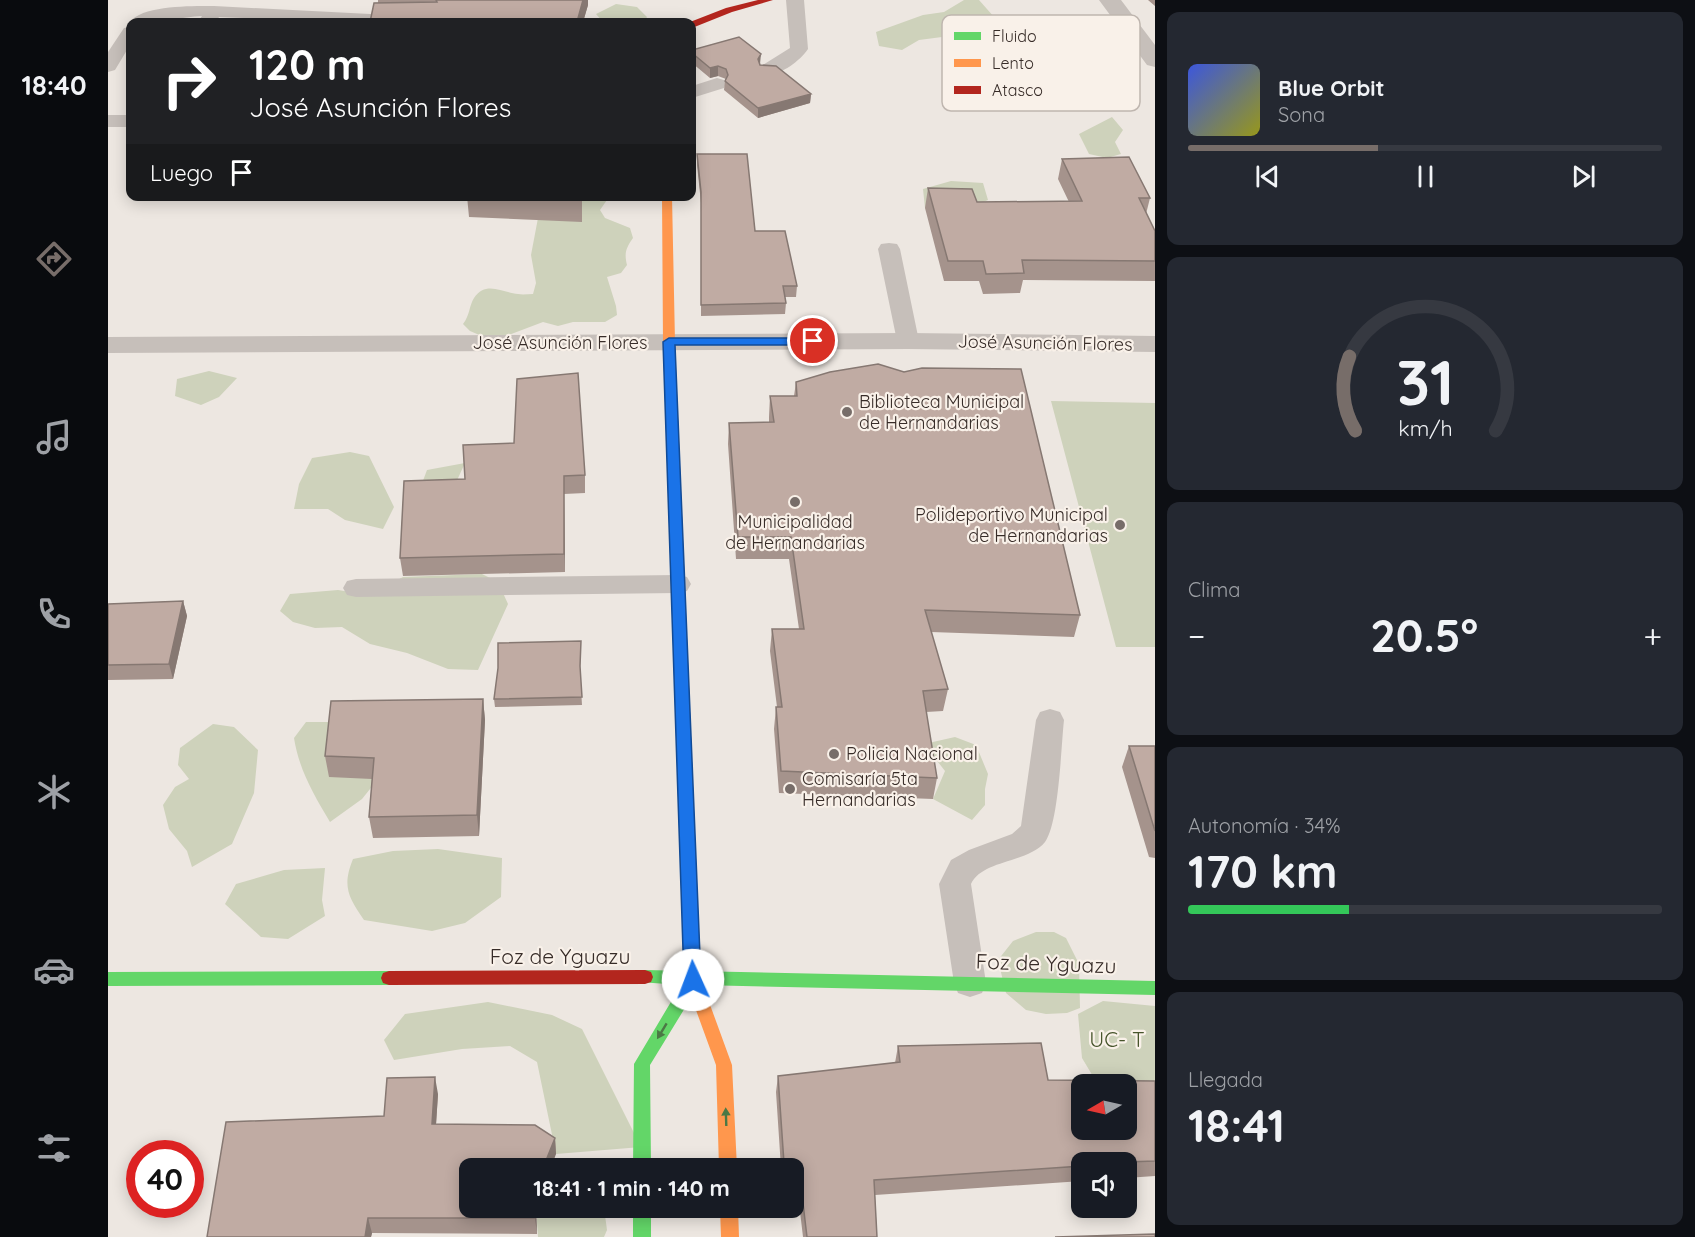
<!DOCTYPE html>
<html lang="es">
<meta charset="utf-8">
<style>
:root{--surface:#171b24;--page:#242831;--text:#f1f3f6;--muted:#9ea1a6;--line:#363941;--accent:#776d69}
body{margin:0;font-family:Quicksand,sans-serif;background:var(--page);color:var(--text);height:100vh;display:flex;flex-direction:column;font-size:22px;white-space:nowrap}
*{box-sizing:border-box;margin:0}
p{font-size:20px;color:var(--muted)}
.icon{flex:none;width:33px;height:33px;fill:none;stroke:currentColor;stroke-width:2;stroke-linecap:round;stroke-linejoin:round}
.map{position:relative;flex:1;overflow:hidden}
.sheet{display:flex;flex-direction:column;gap:12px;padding:12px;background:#0d0f14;width:540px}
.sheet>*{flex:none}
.guide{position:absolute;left:18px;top:18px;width:570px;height:183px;border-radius:12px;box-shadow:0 3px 15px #0003;background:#202124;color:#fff;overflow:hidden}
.needle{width:39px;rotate:261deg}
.fabs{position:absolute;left:963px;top:1074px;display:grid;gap:12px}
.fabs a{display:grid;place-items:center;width:66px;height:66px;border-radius:12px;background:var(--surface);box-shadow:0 3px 15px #0003;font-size:30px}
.speed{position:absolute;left:18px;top:1140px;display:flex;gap:12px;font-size:30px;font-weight:700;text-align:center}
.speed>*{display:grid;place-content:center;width:78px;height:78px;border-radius:50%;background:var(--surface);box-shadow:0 3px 15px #0003;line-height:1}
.speed .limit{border:9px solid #d22;background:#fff;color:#111}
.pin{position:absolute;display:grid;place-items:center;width:51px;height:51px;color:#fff;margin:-26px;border:3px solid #fff;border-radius:50%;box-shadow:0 2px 6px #0007}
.me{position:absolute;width:66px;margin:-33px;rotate:358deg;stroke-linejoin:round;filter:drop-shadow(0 0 4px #0008)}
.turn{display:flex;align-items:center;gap:21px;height:126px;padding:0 24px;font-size:27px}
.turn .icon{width:78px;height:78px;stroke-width:2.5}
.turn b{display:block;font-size:42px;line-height:51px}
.then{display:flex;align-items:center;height:57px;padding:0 24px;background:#0003;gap:12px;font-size:22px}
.big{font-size:45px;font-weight:700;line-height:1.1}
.sheet .widget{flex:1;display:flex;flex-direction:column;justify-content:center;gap:9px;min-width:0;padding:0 21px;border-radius:12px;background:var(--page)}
.sheet .dial{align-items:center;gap:0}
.dial svg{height:156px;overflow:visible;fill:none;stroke:var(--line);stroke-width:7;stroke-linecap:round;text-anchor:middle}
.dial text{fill:var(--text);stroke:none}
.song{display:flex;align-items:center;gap:18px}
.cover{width:72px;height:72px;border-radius:9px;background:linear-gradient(135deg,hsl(230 70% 55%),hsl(60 70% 35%))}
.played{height:6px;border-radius:3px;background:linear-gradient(90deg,var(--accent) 40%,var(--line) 40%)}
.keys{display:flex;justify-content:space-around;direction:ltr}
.heat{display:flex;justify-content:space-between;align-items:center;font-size:33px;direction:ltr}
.charge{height:9px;border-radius:4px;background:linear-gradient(90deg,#34c759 34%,var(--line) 0)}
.trip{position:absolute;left:351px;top:1158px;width:345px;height:60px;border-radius:12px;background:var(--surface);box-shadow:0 3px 15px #0003;font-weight:700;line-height:60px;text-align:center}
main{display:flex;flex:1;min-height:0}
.tabs{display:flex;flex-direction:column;width:108px;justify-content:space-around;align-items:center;background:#090b0e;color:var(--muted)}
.tabs .icon{width:42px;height:42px}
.tabs .on{color:var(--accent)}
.tabs b{font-size:27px;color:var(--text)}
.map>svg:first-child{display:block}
.green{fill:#ced2bb}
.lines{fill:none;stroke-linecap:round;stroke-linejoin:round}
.lane{fill:#c6bfba;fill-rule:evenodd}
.street{fill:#c6bfba;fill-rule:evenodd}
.fast{fill:#63d668;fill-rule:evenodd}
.slow{fill:#ff974d;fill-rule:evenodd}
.jam{fill:#b3261e;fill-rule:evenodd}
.wall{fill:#a5938c}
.shaded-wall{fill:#867872}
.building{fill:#c0aba3;stroke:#867872;stroke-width:1.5;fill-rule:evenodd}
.oneway{fill:#4b7845}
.route{fill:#1a73e8;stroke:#114b97;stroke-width:1.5}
.poi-dot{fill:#776d69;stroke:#f9f1e9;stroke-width:2}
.labels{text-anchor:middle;stroke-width:4.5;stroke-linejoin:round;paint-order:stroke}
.street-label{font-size:18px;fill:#372c28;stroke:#f9f1e9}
.poi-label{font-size:18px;fill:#372c28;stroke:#f9f1e9;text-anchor:start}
.near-street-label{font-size:21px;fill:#372c28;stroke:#f9f1e9}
.near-park-label{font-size:21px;fill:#47552c;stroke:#f9f1e9}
.key{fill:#f9f1e9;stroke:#bfb6af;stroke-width:1.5}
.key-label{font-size:16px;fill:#372c28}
</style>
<main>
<nav class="tabs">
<b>18:40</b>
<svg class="icon on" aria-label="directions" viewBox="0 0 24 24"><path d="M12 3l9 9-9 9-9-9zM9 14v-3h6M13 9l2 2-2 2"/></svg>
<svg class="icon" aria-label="music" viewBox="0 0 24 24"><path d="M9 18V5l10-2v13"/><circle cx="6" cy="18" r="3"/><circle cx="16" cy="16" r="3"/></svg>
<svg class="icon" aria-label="phone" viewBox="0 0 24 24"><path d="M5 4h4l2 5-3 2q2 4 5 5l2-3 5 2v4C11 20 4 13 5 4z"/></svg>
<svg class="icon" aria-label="climate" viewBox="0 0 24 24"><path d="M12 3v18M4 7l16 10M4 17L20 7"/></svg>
<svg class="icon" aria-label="car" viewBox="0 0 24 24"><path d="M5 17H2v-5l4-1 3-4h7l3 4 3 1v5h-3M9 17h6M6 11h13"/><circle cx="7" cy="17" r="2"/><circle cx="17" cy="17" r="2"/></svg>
<svg class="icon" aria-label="filters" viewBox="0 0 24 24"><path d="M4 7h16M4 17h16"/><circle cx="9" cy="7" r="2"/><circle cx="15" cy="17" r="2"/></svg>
</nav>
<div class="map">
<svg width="1047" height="1237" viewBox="0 0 1047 1237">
<rect width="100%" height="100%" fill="#ede7e1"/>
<path class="green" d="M856 0H871L911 45 878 48 834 37 811 40 794 50 771 46 768 32 815 15 836 12Z
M508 4 529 7 539 17 536 22H495L488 14Z
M1004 117 1015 130 1007 142 1013 154 999 158 981 154 971 134Z
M843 181 875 183 880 200 861 208H817L815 189Z
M464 197H501L492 210 497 218 522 228 525 238C518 248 516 253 519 265L513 273 499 277 508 306 509 315 497 322H465L450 326 435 322 393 338 376 337 362 331 355 324C362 315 361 306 366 298 378 280 395 293 410 294 415 295 420 294 425 294L428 283 423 255 430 218Z
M101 371 129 378 111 397 93 405 67 396 69 379Z
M943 401 1047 403V647H1008Z
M242 452 261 456 286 507 275 529 237 520 220 509H186L191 484 204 458Z
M357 463 345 489 313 486 319 470Z
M374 574 390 582 400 604 370 670 340 669 299 653 262 644 234 627 207 628 185 622 172 611 182 594 230 590 261 595 295 577Z
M198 722H227L270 779 254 799 222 822C206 795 191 770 186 738Z
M105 724 126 727 150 750 146 793 124 844 84 867 79 851 61 829 55 805 67 787 81 779 70 765 72 748Z
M847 737 868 745 880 774 877 789V805L864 820 825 799 837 771 816 744Z
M330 849 394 858 393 897 357 923 324 931 256 920C240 897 234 886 245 859L285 851Z
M217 868 214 900 217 916 180 939 153 937 117 904 128 884 176 870Z
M928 932H946L958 938 971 964 972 1008 959 1013 938 1014 918 1010 898 993 890 960 905 941Z
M995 1001 1047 1006V1108L1018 1084 989 1083 974 1058 970 1014Z
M380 1002 444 1015 474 1029 533 1147 448 1154 429 1062 402 1046 354 1049 286 1060 276 1040 297 1014Z
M428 1208H496L499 1230 496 1237H430Z"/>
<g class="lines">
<path class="lane" d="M678 0H696L700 49C691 62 670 78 653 74L651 70 653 66 682 48Z
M106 6 320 17 326 18 329 22H225L111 17 108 22H90L94 16C70 17 45 25 22 22 34 5 86 6 106 6Z
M22 27V45L7 70 0 72V52L16 28Z
M609 78 616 80 618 84 616 88 584 98V86Z
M0 115H22V127H0Z
M781 243 789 244 792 249 811 341 808 346 800 348 792 346 789 341 770 249 773 244Z
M570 575 579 577 583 584 579 591 570 593 248 597 239 595 235 588 239 581 248 579Z
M942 709 952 712 956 720C953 747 951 823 937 842 920 863 874 860 863 884L878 983 874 993 862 997 850 993 846 983 831 884 843 860 861 850 904 834 913 826 928 720 932 712Z"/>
<path class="street" d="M991 0H1013L1047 45V67L1039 65Z
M800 333 1047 336V352L800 349 0 353V337Z"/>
<path class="fast" d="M537 970 1047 981V995L591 985 542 1065 543 1168H525L526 1064 573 985 531 982 529 977 531 972Z
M281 971 287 973 289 978 287 983 281 985 0 986V972Z
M525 1208H543V1237H525Z"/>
<path class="slow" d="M554 196H564L567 342 581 686 579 690H569L567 686 555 342Z
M582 904 588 906 590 911 593 980 624 1065 629 1168H611L608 1065 577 980 574 911 576 906Z
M612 1208H630L631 1237H613Z"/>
<path class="jam" d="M650 0H665L624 12 584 28 582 22 618 8Z
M574 681 579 682 581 686 590 911 588 916 582 918 576 916 574 911 567 686 569 682Z
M537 970 543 972 545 977 543 982 537 984 281 985 275 983 273 978 275 973 281 971Z"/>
</g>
<path class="wall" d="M270 0H480V5L475 22H262L270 3Z
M1040 0H1047V6Z
M584 50 652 64V65L703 94 702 103 650 118 616 90 617 81 618 79 610 76 602 78 584 63Z
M589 154 689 286 688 297H677L678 303 677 314 593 316V203L589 165Z
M954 159 1042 198 1038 214 1047 231V281L915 280 912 293 875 294 871 281H836L817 208 820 188 869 202H961L950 179Z
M359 196H474V222L361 217Z
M688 382 972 615 966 637 823 632 840 689 835 711 818 712 829 778 825 799 671 793 666 729 668 707H669L662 651 664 629H691L681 559H628L620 444 621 423 661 422V417L662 396H686Z
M477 475V493L456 494 457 572 295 576 292 558 296 481Z
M75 601 79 616 65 679 0 680V604Z
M473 641 472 672 474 705 387 707 386 699Z
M375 699 377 720 371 836 265 838 261 817 264 779 221 777 217 756Z
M1021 746H1047V858L1041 857 1014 767Z
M790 1046 940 1080 1047 1081V1176L1018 1178V1162H974V1181L767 1195 769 1237H695L688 1177H686V1168H673L668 1092 670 1076 787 1063Z
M330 1094 328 1124 447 1138 448 1154 362 1208H428L429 1234 264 1233 263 1237H99Z"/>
<path class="shaded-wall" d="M475 0H480V5L475 22H469Z
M653 54 652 64 649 69 650 59Z
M610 66V76L602 78V68Z
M703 94 702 103 650 118V108Z
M456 476V494L457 572 456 554Z
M75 601 79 616 65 679 61 664Z
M375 699 377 720 371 836 369 815Z
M327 1077 330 1094 327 1140 324 1124Z
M447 1138 448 1154 443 1168H435Z
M427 1208H428L429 1234 427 1218Z
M260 1218 264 1233 263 1237H257Z"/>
<path class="building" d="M328 0H475L469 22H262L266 3 329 2Z
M138 21 179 22H137Z
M631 37 653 54 650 59 652 65 668 66 703 94 650 108 617 81 620 75 618 69 610 66 602 68 584 53V50Z
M589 154H639L647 231H677L689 286H675L678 303 593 305V192Z
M1021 157 1042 198H1031L1047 231V261L914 260 916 273 878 274 875 261H840L820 188 864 189 869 202 974 201 954 159Z
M408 196H473V199Z
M770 364 796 372 814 368 913 369 972 615 817 610 840 689 815 691 829 778 673 771 668 707H674L664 629H696L683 537H630L621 423 666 422 662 396H689L688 382 722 372Z
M470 373 477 475 456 476V554L292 558 296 481 357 479 355 445 406 443 409 379Z
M75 601 61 664 0 665V604Z
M473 641 472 666 474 697 386 699 390 668V643Z
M375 699 369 815 261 817 266 758 217 756 223 701Z
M1021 746H1047V831Z
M933 1043 940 1080 1047 1081V1161L1018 1162H974V1166L766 1180 769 1237H699L690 1161 676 1163 670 1076 792 1062 790 1046ZM974 1084H1018V1130H974Z
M327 1077 324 1124 427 1125 447 1138 435 1168H362V1208H427V1218H260L257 1237H99L118 1122 276 1116 279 1078Z
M1047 1234V1237H947Z"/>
<defs><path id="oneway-solid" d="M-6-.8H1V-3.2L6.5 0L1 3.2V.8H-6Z" transform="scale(1.5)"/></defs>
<g class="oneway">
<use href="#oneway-solid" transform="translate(554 1031) rotate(121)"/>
<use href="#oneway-solid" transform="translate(618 1117) rotate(-92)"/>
</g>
<path class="route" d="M561 338H705L710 341 705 345H567L593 980 591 985 585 988 579 985 576 980 555 342Z"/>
<g class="poi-dot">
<circle cx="739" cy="412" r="6"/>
<circle cx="687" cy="502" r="6"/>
<circle cx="1012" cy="525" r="6"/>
<circle cx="726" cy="754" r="6"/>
<circle cx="682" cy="789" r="6"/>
</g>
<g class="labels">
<g class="street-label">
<text x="452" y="349">José Asunción Flores</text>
<text transform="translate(937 343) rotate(1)" y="6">José Asunción Flores</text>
</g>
<g class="poi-label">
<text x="751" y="408">Biblioteca Municipal<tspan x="751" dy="21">de Hernandarias</tspan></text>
<text x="1000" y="521" text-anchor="end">Polideportivo Municipal<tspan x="1000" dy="21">de Hernandarias</tspan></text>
<text x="687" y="528" text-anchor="middle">Municipalidad<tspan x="687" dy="21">de Hernandarias</tspan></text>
<text x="738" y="760">Policia Nacional</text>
<text x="694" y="785">Comisaría 5ta<tspan x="694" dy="21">Hernandarias</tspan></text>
</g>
<g class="near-street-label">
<text x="452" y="964">Foz de Yguazu</text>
<text transform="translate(938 964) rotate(2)" y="7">Foz de Yguazu</text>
</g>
<g class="near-park-label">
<text x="1009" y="1047">UC- T</text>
</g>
</g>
<rect x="834" y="15" width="198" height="96" rx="9" class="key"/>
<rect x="846" y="32" width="27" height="8" fill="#63d668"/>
<rect x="846" y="59" width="27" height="8" fill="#ff974d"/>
<rect x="846" y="86" width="27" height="8" fill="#b3261e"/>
<g class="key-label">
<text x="884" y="42">Fluido</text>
<text x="884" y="69">Lento</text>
<text x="884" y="96">Atasco</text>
</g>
</svg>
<div class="fabs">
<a><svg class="needle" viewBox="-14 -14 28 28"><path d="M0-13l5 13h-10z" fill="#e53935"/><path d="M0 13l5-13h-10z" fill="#9ea1a6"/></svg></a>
<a><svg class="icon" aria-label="sound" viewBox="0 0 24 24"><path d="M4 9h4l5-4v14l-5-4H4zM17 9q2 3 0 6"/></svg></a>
</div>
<div class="speed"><div class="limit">40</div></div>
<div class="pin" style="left:705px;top:341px;background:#d93025"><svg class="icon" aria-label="arrive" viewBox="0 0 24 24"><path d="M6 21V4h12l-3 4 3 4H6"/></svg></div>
<svg class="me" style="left:585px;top:980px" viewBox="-20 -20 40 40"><circle r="19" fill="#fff"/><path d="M0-13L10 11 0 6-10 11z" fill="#1a73e8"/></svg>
<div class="trip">18:41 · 1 min · 140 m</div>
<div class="guide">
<div class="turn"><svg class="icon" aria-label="right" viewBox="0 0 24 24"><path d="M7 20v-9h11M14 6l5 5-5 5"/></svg><div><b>120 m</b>José Asunción Flores</div></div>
<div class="then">Luego<svg class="icon" aria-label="arrive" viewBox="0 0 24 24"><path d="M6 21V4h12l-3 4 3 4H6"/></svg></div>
</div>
</div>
<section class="sheet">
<div class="widget">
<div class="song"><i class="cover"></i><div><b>Blue Orbit</b><p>Sona</p></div></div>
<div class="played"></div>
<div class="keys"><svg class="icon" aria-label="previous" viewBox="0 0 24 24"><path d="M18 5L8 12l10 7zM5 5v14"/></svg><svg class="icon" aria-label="pause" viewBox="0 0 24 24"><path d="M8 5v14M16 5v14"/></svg><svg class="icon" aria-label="next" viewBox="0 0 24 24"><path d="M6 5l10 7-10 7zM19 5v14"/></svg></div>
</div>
<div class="widget dial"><svg viewBox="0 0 100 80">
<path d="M14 69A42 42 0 1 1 86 69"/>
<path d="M14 69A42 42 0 0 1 11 31" stroke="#776d69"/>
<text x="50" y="56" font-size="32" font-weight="700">31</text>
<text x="50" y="72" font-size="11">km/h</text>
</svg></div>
<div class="widget"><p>Clima</p>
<div class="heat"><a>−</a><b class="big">20.5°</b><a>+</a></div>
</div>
<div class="widget"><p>Autonomía · 34%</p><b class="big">170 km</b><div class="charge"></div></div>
<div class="widget"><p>Llegada</p><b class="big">18:41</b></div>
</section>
</main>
